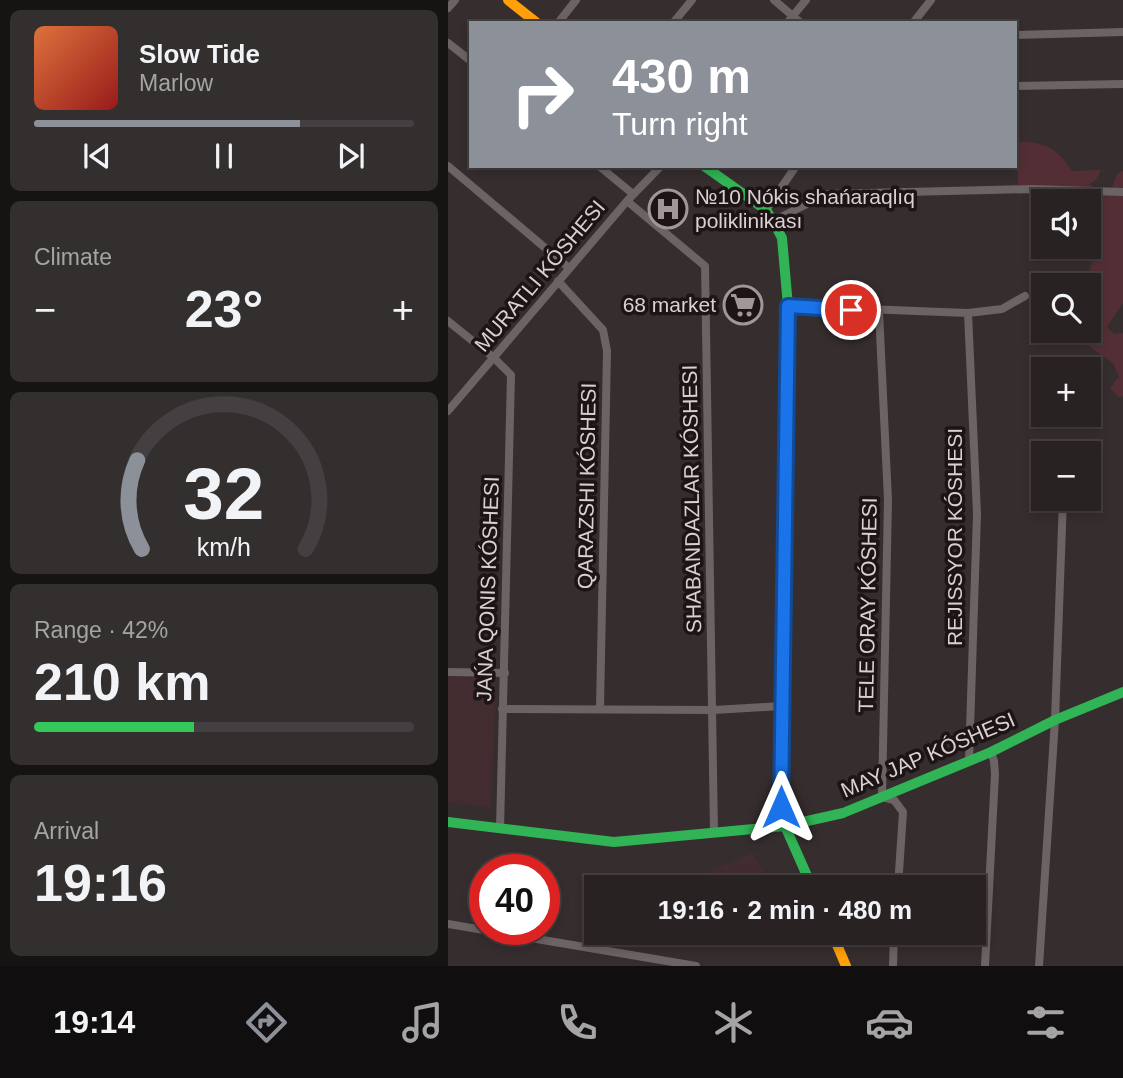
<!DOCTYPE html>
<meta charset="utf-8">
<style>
:root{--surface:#282222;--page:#342f2f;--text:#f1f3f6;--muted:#a5a4a5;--line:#443f40;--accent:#8c9099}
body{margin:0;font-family:Arial,sans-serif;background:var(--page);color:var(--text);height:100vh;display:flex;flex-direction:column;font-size:26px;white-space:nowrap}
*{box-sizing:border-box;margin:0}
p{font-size:23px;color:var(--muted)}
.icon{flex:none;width:38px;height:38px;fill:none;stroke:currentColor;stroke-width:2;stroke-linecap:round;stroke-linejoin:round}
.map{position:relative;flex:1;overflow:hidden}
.side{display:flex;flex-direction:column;gap:10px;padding:10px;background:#161313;width:448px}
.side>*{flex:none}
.guide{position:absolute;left:21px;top:21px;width:548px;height:147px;border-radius:0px;box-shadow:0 4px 10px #0003,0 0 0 2px var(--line);background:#8c9099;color:#fff;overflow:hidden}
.tools{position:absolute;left:583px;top:189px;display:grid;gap:14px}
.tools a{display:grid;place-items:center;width:70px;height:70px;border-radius:0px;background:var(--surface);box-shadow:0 4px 10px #0003,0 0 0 2px var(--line);font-size:35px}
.speed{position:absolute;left:21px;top:854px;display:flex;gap:14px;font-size:35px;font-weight:700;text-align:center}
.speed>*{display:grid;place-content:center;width:91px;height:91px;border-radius:50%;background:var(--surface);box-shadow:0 4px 10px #0003,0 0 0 2px var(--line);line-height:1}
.speed .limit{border:10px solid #d22;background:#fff;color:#111}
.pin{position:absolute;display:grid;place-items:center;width:60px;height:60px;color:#fff;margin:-30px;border:4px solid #fff;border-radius:50%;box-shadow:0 2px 7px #0007}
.me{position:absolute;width:77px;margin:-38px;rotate:0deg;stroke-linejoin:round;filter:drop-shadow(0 0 5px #0008)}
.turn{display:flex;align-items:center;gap:24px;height:147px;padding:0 28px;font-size:32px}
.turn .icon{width:91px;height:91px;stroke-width:2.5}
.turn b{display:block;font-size:49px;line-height:60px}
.big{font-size:52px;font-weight:700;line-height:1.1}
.side .widget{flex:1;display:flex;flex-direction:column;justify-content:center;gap:10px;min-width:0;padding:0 24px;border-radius:10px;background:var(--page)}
.side .dial{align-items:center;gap:0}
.dial svg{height:182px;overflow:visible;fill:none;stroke:var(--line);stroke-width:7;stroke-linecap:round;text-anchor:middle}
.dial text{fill:var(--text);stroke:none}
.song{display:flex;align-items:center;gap:21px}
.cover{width:84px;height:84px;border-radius:10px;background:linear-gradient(135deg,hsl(20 70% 55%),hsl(0 70% 35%))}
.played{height:7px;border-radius:4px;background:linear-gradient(90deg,var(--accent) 70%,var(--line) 70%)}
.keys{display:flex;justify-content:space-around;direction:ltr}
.heat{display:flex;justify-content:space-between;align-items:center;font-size:38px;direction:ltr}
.charge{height:10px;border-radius:5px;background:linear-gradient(90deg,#34c759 42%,var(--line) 0)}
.trip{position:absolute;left:136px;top:875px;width:402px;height:70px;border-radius:0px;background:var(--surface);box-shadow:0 4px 10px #0003,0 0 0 2px var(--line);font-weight:700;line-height:70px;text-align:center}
.tab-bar{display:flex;height:112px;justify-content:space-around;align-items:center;background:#100e0e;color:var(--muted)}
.tab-bar .icon{width:49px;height:49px}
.tab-bar .current{color:var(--accent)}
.tab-bar b{font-size:32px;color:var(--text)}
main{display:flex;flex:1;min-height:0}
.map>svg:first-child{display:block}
.built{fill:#422c30}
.green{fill:#532f35}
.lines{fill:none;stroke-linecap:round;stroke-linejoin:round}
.street{stroke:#6c6364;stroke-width:8}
.fast{stroke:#30b455;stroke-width:10}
.slow{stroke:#ff9f0a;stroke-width:10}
.route-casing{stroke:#114b97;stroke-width:18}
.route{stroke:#1a73e8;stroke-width:12}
.labels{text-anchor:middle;stroke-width:7;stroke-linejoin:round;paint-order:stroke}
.poi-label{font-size:21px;fill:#dbd0d1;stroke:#1c1415;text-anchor:start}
.street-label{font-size:21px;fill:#dbd0d1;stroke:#1c1415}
</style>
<main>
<section class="side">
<div class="widget">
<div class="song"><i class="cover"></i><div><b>Slow Tide</b><p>Marlow</p></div></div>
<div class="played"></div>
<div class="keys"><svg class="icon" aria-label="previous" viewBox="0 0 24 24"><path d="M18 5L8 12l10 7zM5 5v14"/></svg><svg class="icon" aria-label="pause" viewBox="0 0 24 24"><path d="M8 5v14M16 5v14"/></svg><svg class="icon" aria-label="next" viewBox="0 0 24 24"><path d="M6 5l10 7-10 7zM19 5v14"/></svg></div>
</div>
<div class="widget"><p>Climate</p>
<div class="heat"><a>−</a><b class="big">23°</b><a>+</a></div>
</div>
<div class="widget dial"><svg viewBox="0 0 100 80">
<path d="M14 69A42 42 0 1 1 86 69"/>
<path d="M14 69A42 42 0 0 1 12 30" stroke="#8c9099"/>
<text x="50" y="56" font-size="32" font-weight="700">32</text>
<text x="50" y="72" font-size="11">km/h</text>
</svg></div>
<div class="widget"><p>Range · 42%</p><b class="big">210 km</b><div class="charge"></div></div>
<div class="widget"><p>Arrival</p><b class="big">19:16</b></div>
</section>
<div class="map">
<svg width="675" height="966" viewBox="0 0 675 966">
<rect width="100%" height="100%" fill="#362d2e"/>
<path class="built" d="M0 676 48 677 43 808 0 802Z
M305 853 323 887H239L241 880Z"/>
<path class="green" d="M567 142C595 141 609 147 624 171L653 170 649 179 642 184 653 194 665 186 669 174 675 171V303L659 327 666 334 675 333V396L672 398 662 388 671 377 665 363 627 337 623 331H640L641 316 648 310 652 293 642 270 645 253V243L641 236 640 201H597C590 194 578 196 570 189V164L567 156Z"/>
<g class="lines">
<path class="street" d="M326 0 353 23
M0 8 7 0
M110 23 128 0
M225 23 244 0
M339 23 358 0
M465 23 483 0
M567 35 675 32
M0 43 23 61
M567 86 675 84
M0 166 121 268
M151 166 185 194
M179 201 257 266 266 833
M318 210 348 166
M325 221 379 194 584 189 675 192
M110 281 155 330 159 351 152 708
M340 306 520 313 554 309 577 296
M431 311 440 500 434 797 446 800 455 812 450 887
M520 313 529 514 521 760
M0 321 46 358 63 375 52 829
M0 411 179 201 213 166
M0 672 57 673
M54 709 266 710 333 706
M0 924 248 966
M445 966 446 933
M537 966 547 774 546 761 543 752
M591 966 607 720 615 499"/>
<path class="fast" d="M256 166 318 210 325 221 334 238 340 306 333 807 337 826 364 887
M0 822 166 842 337 826 395 813 543 752 607 720 675 692"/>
<path class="slow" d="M60 0 89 23
M384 933 398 966"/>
</g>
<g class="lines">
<defs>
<path id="route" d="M333 807 340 306 403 310"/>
</defs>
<use href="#route" class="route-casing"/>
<use href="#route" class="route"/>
</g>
<defs>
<symbol id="hospital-ring" viewBox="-11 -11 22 22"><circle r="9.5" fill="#1c1415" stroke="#a19798" stroke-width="1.5"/><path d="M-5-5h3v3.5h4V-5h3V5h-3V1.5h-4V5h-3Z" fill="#a19798"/></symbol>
<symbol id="supermarket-ring" viewBox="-11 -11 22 22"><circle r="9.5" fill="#1c1415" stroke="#a19798" stroke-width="1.5"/><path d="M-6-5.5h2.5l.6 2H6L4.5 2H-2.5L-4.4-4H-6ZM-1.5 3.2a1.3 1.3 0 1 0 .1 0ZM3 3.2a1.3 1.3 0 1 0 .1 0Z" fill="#a19798"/></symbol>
</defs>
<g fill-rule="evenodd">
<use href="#hospital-ring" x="198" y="187" width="44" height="44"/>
<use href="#supermarket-ring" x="273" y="283" width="44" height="44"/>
</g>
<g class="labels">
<g class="poi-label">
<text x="247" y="204">№10 Nókis shańaraqlıq<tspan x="247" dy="24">poliklinikası</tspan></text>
<text x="268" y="312" text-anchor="end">68 market</text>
</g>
<g class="street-label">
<text transform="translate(92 276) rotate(-50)" y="7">MURATLI KÓSHESI</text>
<text transform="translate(139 486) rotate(-89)" y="7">QARAZSHI KÓSHESI</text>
<text transform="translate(244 499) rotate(-91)" y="7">SHABANDAZLAR KÓSHESI</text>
<text transform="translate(507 537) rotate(-90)" y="7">REJISSYOR KÓSHESI</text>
<text transform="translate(40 589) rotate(-88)" y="7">JAŃA QONIS KÓSHESI</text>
<text transform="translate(420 605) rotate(-89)" y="7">TELE ORAY KÓSHESI</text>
<text transform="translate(480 755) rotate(-23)" y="7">MAY JAP KÓSHESI</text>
</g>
</g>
</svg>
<div class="tools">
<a><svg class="icon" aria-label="sound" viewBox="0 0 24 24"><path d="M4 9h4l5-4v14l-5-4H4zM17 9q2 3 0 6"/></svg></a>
<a><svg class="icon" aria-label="search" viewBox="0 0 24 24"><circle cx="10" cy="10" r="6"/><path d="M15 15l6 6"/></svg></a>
<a>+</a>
<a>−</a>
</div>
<div class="speed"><div class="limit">40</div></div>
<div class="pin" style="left:403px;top:310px;background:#d93025"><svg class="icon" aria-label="arrive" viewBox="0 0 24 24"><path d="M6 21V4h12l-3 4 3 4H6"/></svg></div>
<svg class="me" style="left:333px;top:807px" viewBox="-20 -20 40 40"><path d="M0-17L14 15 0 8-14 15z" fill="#1a73e8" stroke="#fff" stroke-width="4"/></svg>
<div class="trip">19:16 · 2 min · 480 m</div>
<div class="guide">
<div class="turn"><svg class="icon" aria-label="right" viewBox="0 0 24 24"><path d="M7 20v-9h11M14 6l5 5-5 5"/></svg><div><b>430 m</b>Turn right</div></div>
</div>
</div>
</main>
<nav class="tab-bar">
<b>19:14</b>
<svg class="icon current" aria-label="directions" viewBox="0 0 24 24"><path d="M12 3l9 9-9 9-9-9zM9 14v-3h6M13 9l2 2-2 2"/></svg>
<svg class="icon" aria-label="music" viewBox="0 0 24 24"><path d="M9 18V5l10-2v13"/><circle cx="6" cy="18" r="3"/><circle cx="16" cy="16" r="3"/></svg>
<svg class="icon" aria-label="phone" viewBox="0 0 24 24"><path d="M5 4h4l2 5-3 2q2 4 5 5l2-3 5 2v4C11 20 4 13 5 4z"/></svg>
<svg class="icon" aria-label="climate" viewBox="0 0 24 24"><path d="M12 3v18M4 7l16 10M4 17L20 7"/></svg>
<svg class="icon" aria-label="car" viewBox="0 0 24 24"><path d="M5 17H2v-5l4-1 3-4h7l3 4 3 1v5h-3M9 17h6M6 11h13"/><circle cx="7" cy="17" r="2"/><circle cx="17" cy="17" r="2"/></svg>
<svg class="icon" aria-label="filters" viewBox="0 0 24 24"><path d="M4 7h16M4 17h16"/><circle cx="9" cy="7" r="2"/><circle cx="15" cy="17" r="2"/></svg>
</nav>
